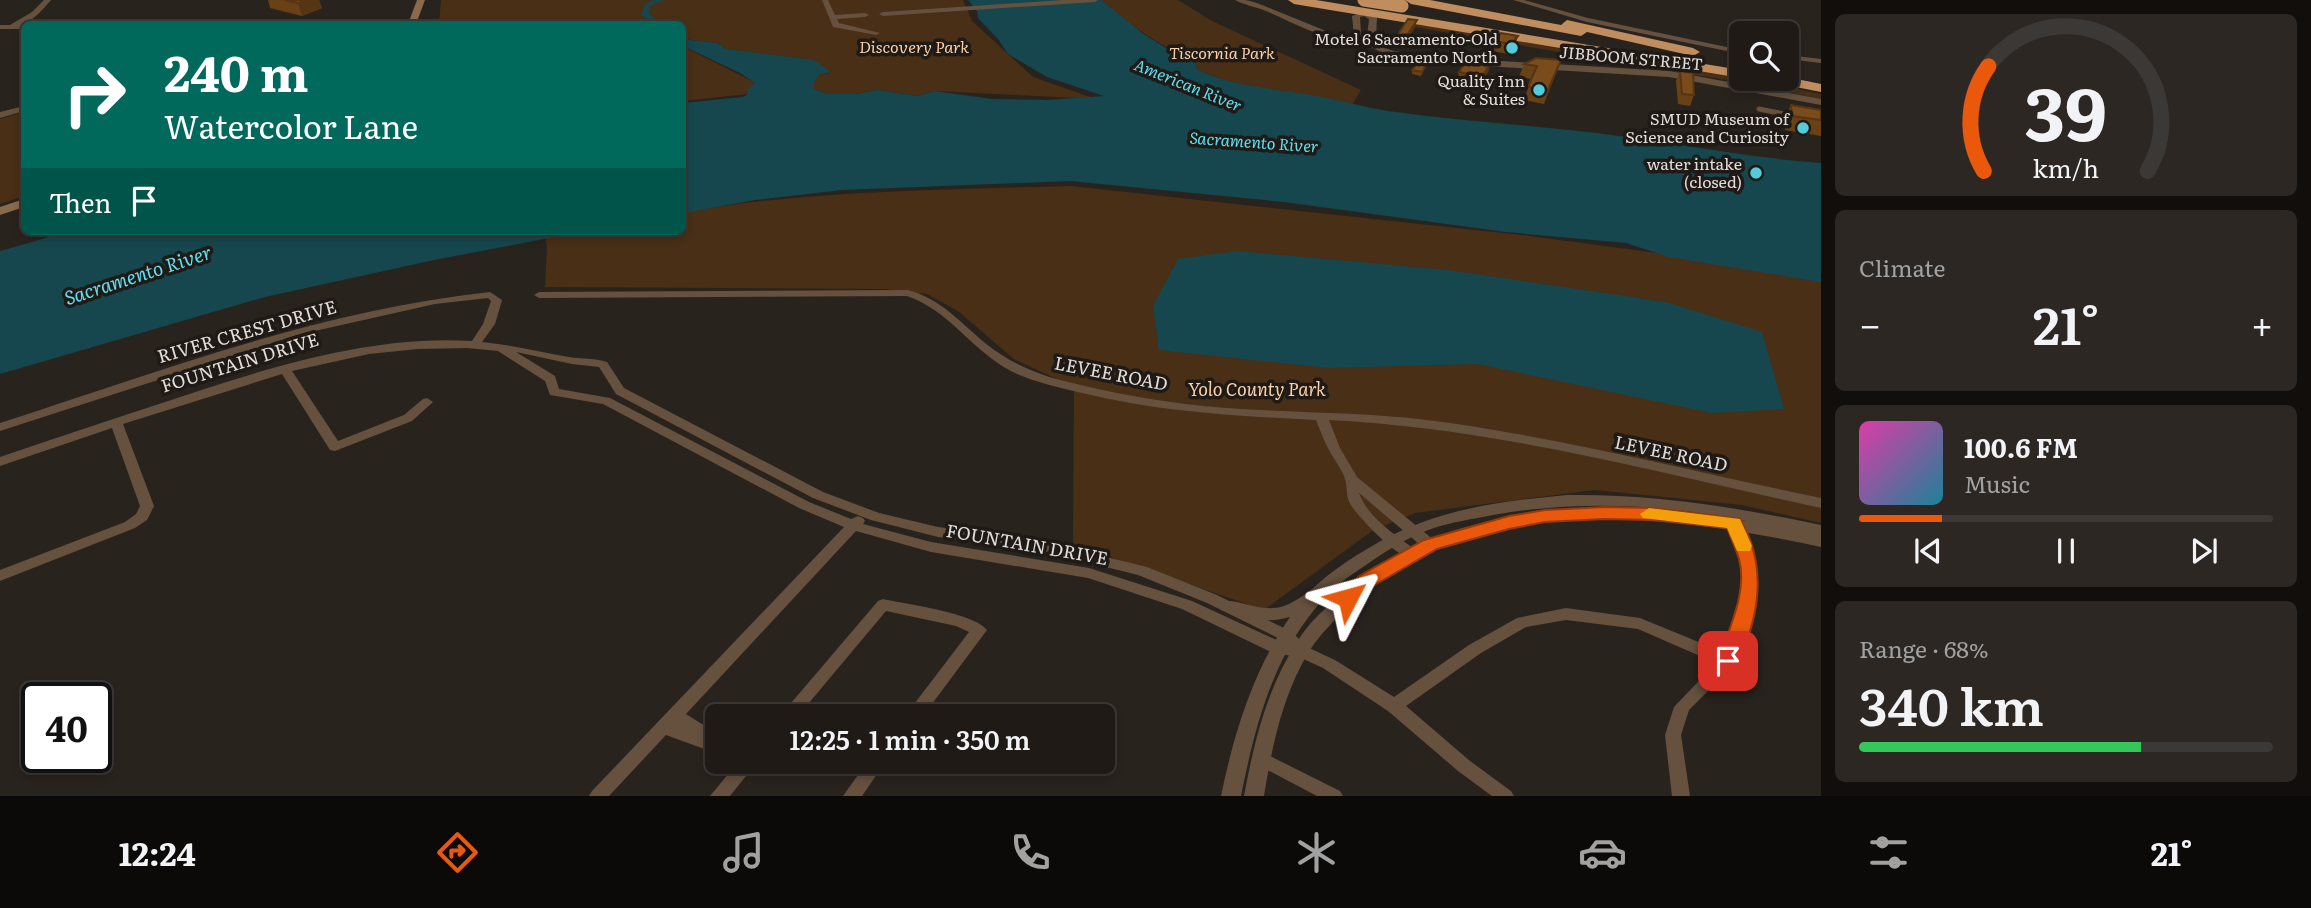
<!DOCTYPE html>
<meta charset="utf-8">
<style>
:root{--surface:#1f1a16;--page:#2c2723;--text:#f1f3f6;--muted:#a1a1a1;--line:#3c3835;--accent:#ea580c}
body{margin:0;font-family:Literata,serif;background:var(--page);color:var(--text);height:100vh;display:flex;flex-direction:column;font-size:26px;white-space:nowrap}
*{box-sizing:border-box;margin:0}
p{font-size:23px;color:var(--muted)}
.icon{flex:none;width:38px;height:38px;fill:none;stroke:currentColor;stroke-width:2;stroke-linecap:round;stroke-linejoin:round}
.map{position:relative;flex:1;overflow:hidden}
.details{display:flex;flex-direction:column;gap:14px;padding:14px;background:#110e0c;width:490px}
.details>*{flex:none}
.banner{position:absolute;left:21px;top:21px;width:665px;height:214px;border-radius:10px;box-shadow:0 4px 10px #0003,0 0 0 2px var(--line);background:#00695c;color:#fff;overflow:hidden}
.controls{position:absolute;left:1729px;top:21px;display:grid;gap:14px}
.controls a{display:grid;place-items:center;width:70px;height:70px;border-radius:10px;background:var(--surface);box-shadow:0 4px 10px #0003,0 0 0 2px var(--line);font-size:35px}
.speed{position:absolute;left:21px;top:682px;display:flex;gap:14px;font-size:35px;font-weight:700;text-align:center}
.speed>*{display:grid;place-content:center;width:91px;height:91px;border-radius:50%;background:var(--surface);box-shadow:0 4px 10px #0003,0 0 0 2px var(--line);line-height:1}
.speed .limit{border:4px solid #111;border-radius:10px;background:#fff;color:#111}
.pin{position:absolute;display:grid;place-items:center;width:60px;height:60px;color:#fff;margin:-30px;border-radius:14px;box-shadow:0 4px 10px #0006}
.me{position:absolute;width:77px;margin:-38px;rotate:51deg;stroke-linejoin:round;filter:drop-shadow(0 0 5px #0008)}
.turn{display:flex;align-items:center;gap:24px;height:147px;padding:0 28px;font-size:32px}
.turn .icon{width:91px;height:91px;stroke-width:2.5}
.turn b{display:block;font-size:49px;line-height:60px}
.then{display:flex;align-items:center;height:66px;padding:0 28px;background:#0003;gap:14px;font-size:26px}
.big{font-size:52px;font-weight:600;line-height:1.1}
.details .card{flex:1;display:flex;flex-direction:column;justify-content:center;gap:10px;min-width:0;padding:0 24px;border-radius:10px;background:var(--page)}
.details .dial{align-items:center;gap:0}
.dial svg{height:182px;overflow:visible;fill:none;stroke:var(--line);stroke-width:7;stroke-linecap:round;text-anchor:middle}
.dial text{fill:var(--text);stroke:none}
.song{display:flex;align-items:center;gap:21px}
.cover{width:84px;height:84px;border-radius:10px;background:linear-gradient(135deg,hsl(320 70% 55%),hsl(190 70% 35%))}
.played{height:7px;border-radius:4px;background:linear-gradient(90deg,var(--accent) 20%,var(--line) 20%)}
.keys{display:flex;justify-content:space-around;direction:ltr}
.heat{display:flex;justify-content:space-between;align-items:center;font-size:38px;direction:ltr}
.charge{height:10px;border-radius:5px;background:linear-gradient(90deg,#34c759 68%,var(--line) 0)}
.trip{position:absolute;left:705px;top:704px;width:410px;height:70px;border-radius:10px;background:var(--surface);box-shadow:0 4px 10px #0003,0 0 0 2px var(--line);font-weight:600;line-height:70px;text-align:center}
.tabs{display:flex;height:112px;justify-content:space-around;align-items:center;background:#0c0a09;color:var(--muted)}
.tabs .icon{width:49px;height:49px}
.tabs .on{color:var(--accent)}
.tabs b{font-size:32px;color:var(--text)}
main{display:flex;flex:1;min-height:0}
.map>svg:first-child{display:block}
.green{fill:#482f16}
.water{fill:#16474e}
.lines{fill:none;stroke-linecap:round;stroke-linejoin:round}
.canal{fill:#16474e;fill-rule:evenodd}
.pedestrian{stroke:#65513e;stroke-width:5}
.minor{fill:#65513e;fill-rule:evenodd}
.tertiary{fill:#65513e;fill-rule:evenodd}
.secondary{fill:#896a4c;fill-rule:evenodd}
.motorway{fill:#bf8d5e;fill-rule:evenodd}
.motorway-bridge{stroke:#bf8d5e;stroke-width:13}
.wall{fill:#694117}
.shaded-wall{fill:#553513}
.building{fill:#7a4c1b;stroke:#553513;stroke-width:2}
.route{fill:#ea580c;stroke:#983908;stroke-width:2}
.slow{fill:#f59e0b}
.poi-dot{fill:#53cbdb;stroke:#1f1a15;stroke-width:2.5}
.labels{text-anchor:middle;stroke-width:7;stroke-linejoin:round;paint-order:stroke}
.far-poi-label{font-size:16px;fill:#e1ddd9;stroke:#1f1a15;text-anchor:end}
.far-park-label{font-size:16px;font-style:italic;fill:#fbd0a9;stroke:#1f1a15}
.far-street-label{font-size:16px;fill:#e1ddd9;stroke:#1f1a15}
.far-water-label{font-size:16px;font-style:italic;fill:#5ce2f4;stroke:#1f1a15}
.street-label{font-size:18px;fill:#e1ddd9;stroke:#1f1a15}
.park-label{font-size:18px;font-style:italic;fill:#fbd0a9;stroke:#1f1a15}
.water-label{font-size:19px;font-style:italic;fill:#5ce2f4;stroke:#1f1a15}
</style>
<main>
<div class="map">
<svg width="1821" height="796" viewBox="0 0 1821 796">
<rect width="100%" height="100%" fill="#29231e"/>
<path class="green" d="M441 0H963L972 21 1033 77 1096 99 935 91 918 96 878 90 855 94H827L814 89V82L819 75 830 73 726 49 717 43 683 39 682 24H439Z
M1101 0H1178L1212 21 1361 90 1352 105C1301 92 1244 92 1197 69L1195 62C1161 46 1130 26 1101 0Z
M1411 22 1687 67 1821 94V99L1716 78 1636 68 1634 65 1409 26Z
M682 46 756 83 748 94 683 101Z
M24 112V196L0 204V119Z
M1071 186 1530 236 1821 275V523L1742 505 1595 490 1415 513 1372 531 1264 610 1073 544 1074 387 1014 359 958 311 927 294 885 289 545 287 547 248 545 237 579 231H682L683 212C811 190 941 190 1071 186Z"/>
<path class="water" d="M968 0H1101L1145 35 1166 48 1195 62 1197 69C1233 87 1271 88 1310 95 1337 99 1362 107 1388 111 1452 120 1515 124 1579 131 1660 140 1740 157 1821 163V282L1669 257 1626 243 1506 232 1284 202 1070 181 842 190 755 200 683 213V103L743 97 748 94 747 90 755 83 740 73 683 46 682 39 717 43 726 49 814 60 831 72 819 75 814 82V89L827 94H855L878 90 918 96 935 91 992 99 1047 100 1104 96 1047 77 1008 54 998 39 978 18 977 11Z
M71 231H586L434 260 265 297 0 374V251Z
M1237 251 1447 270 1632 297 1669 303 1762 332 1784 409 1712 413 1478 364 1329 368 1159 350 1153 306 1178 259Z"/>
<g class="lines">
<path class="canal" d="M654 0H664L650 6 649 14 662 24H655L641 15 645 4Z"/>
<path class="pedestrian" d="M1759 109 1795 116"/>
<path class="minor" d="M44 0H51C41 12 27 27 10 29V25L32 12Z
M822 0H828L835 15 865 13 869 15 865 17 837 19 839 23 880 33 876 35 833 27Z
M1063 0H1098L1095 2 883 16 879 14 883 12Z
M1235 0H1246L1257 3 1336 35 1368 39 1372 41C1347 53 1291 21 1266 11 1256 7 1244 5 1235 0Z
M1513 0H1524L1588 18 1741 50V54L1587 22Z
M1787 55 1821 59V63L1787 59Z
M24 106V111L0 118V112Z
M908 290C941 299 960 322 985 343 1007 361 1033 373 1060 380 1115 394 1171 404 1227 408 1294 413 1361 412 1427 420 1560 437 1690 471 1821 498V508C1658 473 1496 428 1329 420L1340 448 1357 477 1435 541 1437 545 1435 549H1425L1359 493C1368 518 1397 536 1417 551L1419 555 1417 559C1401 563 1360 519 1351 505 1345 496 1348 489 1345 479 1342 469 1334 460 1329 450 1324 441 1320 430 1316 420 1237 416 1159 412 1082 393 1058 387 1033 382 1011 371 972 351 949 310 907 296L539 298 534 295 539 292Z
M490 292 502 300 495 324 482 342C512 345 540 352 569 357 582 359 595 358 607 362L624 388 823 492 879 513 938 527 1042 541 1147 567 1217 595 1292 632 1307 647 1335 660 1394 697 1469 645 1517 618 1566 608 1640 618 1723 652C1733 625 1749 590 1741 560 1738 547 1732 535 1727 523L1729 520H1739L1741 523 1756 561 1757 580 1753 612 1734 665 1689 710 1681 735 1690 796H1672L1665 735 1674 707 1716 663 1638 629 1566 620 1526 627 1481 653 1406 706 1470 761 1511 791 1514 796H1492L1458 771 1388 711 1323 668 1299 657 1273 653 1182 609 1088 578 931 552 856 531 686 714 705 726 712 737 718 739V754L666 735 609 796H589L592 791 844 527 799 508 603 404 550 395 545 381 498 351 467 348 418 349 369 354 292 371 338 441 404 415 423 399 427 398 433 402 412 421 335 451 330 450 282 374 123 424 154 506 147 520 135 528 0 581V570L125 522 136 514 140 506 112 428 0 466V457C52 439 104 422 156 405 255 372 366 334 472 341L483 324 491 301 488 298 435 304 297 335 0 431V423C161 371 321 310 490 292ZM516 352 572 364 599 367 616 394 813 498 871 520 938 537 1042 551 1138 575 1207 603 1282 640 1285 644 1192 601 1089 568 931 542 863 524 865 521 863 518 858 516 851 519 809 502 610 398 559 389 555 376Z
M883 599C905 604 975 613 987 630L923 716H905L969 632 956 626 886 611 798 716H780L878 601Z
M1262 752 1340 791 1343 796H1317L1256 764 1253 759 1256 754Z
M739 761H758L730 796H710Z
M868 761H886L862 796H843Z"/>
<path class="tertiary" d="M1365 11 1377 18 1376 36 1373 40 1390 50 1420 56 1669 71 1821 99V105L1669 77 1420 62 1384 54 1354 37 1352 16ZM1364 16 1369 19 1367 37 1361 34 1360 17Z
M0 25H24V29H0Z
M1567 495C1654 494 1736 507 1821 525V547C1669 514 1472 488 1349 606 1335 620 1321 633 1310 650 1283 693 1272 746 1264 796H1244C1254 742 1267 688 1297 642 1307 625 1321 612 1336 599 1445 496 1608 501 1747 521 1663 504 1578 500 1493 515 1473 519 1451 522 1431 529 1408 537 1386 551 1366 565 1347 577 1328 592 1314 610 1271 663 1254 731 1241 796H1221C1234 733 1253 671 1290 617 1265 624 1245 619 1221 610L1218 606 1221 602C1237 597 1259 614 1284 606 1302 599 1313 588 1327 576 1340 566 1353 557 1367 549 1430 510 1494 502 1567 495Z"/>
<path class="secondary" d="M417 0H425L416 24H408Z
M24 199V207L0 215V207Z"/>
<path class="motorway" d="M1288 0H1316L1741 70V78L1294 4Z
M1405 0H1430L1561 25 1567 20 1693 48 1700 52 1693 56 1587 32 1581 36 1411 4Z
M1787 77 1821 84V92L1770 82 1768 79Z"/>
<path class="motorway-bridge" d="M1364 0 1402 6"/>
</g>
<path class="wall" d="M268 0H319L322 8 302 16 270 8Z
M1415 27 1402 47 1393 45 1395 39Z
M1518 36 1515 45 1508 54 1493 51 1495 41Z
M1561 60 1544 104 1524 100 1531 79 1519 77 1524 64Z
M1428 62 1421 76 1412 74V70Z
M1491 62 1488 72 1479 87 1456 83 1459 72Z
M1680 71 1694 95 1690 106 1678 104 1676 81Z
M1791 105 1821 110V136L1785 130 1784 119Z"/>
<path class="shaded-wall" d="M307 0H319L322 8 302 16 298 3Z
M1417 20 1415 27 1402 47 1403 41Z
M1518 36 1515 45 1508 54 1511 44Z
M1561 60 1556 73 1544 104 1548 90Z
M1491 62 1488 72 1479 87 1482 77Z"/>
<path class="building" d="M285 0H307L298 3Z
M1408 19 1417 20 1403 41 1395 39Z
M1501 33 1518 36 1511 44 1495 41Z
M1536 58 1561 60 1548 90 1528 87 1537 66 1524 64Z
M1467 59 1491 62 1482 77 1459 72Z
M1419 61 1428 62 1422 72 1412 70Z
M1680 71 1693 73 1694 95 1682 94Z
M1791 105 1821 110V120L1792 116Z"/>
<path class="route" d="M1604 507 1655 508 1740 519C1768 566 1760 619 1735 667L1728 669 1721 667 1718 661C1728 631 1748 592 1739 559 1736 549 1731 538 1727 528L1655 520 1604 519 1545 522 1509 529 1437 549 1373 586 1355 603H1341L1338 598 1359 576 1424 540 1509 516 1545 510Z"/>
<path class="slow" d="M1649 508 1740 519 1752 546 1750 551H1737L1727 528 1643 518 1640 514Z"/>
<g class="poi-dot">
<circle cx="1512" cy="48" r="7"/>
<circle cx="1539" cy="90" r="7"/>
<circle cx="1803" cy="128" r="7"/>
<circle cx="1756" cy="173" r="7"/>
</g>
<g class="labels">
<g class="far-poi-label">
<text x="1498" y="45">Motel 6 Sacramento-Old<tspan x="1498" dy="18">Sacramento North</tspan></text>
<text x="1525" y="87">Quality Inn<tspan x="1525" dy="18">&amp; Suites</tspan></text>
<text x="1789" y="125">SMUD Museum of<tspan x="1789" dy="18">Science and Curiosity</tspan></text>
<text x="1742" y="170">water intake<tspan x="1742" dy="18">(closed)</tspan></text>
</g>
<g class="far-park-label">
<text x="914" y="53">Discovery Park</text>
<text x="1222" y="59">Tiscornia Park</text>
</g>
<g class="far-street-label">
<text transform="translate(1631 58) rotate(5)" y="6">JIBBOOM STREET</text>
</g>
<g class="far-water-label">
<text transform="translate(1188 85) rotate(22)" y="6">American River</text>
<text transform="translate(1254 142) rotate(4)" y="6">Sacramento River</text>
</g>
<g class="street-label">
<text transform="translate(247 332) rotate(-16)" y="6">RIVER CREST DRIVE</text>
<text transform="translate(240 363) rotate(-17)" y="6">FOUNTAIN DRIVE</text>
<text transform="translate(1111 374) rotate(11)" y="6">LEVEE ROAD</text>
<text transform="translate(1671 454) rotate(12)" y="6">LEVEE ROAD</text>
<text transform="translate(1027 545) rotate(10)" y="6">FOUNTAIN DRIVE</text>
</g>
<g class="park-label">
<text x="1257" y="396">Yolo County Park</text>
</g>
<g class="water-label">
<text transform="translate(138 275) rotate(-18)" y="7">Sacramento River</text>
</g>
</g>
</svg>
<div class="controls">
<a><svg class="icon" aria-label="search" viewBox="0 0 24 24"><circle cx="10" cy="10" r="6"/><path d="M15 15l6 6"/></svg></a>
</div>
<div class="speed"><div class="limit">40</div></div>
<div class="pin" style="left:1728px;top:661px;background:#d93025"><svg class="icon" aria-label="arrive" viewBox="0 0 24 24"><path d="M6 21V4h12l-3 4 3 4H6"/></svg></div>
<svg class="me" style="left:1348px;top:598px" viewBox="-20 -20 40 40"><path d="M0-17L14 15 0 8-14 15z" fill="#ea580c" stroke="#fff" stroke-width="4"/></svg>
<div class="trip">12:25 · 1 min · 350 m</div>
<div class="banner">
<div class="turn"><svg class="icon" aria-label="right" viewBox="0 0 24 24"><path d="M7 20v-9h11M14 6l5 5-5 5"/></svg><div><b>240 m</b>Watercolor Lane</div></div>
<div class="then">Then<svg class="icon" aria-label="arrive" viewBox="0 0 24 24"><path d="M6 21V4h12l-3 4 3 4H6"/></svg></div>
</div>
</div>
<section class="details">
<div class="card dial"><svg viewBox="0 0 100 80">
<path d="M14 69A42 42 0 1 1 86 69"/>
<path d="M14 69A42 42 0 0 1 16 23" stroke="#ea580c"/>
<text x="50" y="56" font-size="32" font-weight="700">39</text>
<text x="50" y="72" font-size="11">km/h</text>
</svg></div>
<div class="card"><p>Climate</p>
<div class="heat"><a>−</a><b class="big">21°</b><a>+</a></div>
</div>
<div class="card">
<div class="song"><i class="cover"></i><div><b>100.6 FM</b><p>Music</p></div></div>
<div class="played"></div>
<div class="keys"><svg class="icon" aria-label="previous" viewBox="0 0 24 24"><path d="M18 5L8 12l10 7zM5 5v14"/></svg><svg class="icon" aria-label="pause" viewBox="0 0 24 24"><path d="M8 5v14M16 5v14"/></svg><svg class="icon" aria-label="next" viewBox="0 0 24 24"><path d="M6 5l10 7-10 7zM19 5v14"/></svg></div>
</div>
<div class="card"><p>Range · 68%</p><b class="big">340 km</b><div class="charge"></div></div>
</section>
</main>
<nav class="tabs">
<b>12:24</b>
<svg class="icon on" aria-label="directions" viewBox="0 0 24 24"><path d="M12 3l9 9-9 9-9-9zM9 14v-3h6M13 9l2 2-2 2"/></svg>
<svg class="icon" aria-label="music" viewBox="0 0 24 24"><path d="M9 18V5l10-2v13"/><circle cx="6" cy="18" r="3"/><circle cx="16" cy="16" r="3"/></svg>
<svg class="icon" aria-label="phone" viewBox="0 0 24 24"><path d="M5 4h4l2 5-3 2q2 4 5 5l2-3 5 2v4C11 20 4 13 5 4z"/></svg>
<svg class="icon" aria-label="climate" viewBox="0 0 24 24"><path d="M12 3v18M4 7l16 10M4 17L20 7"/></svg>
<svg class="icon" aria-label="car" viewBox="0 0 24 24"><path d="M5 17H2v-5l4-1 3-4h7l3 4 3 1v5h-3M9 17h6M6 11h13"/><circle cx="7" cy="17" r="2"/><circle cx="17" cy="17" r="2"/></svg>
<svg class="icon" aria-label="filters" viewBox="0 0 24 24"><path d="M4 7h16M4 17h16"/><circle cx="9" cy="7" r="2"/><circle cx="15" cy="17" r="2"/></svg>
<b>21°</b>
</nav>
